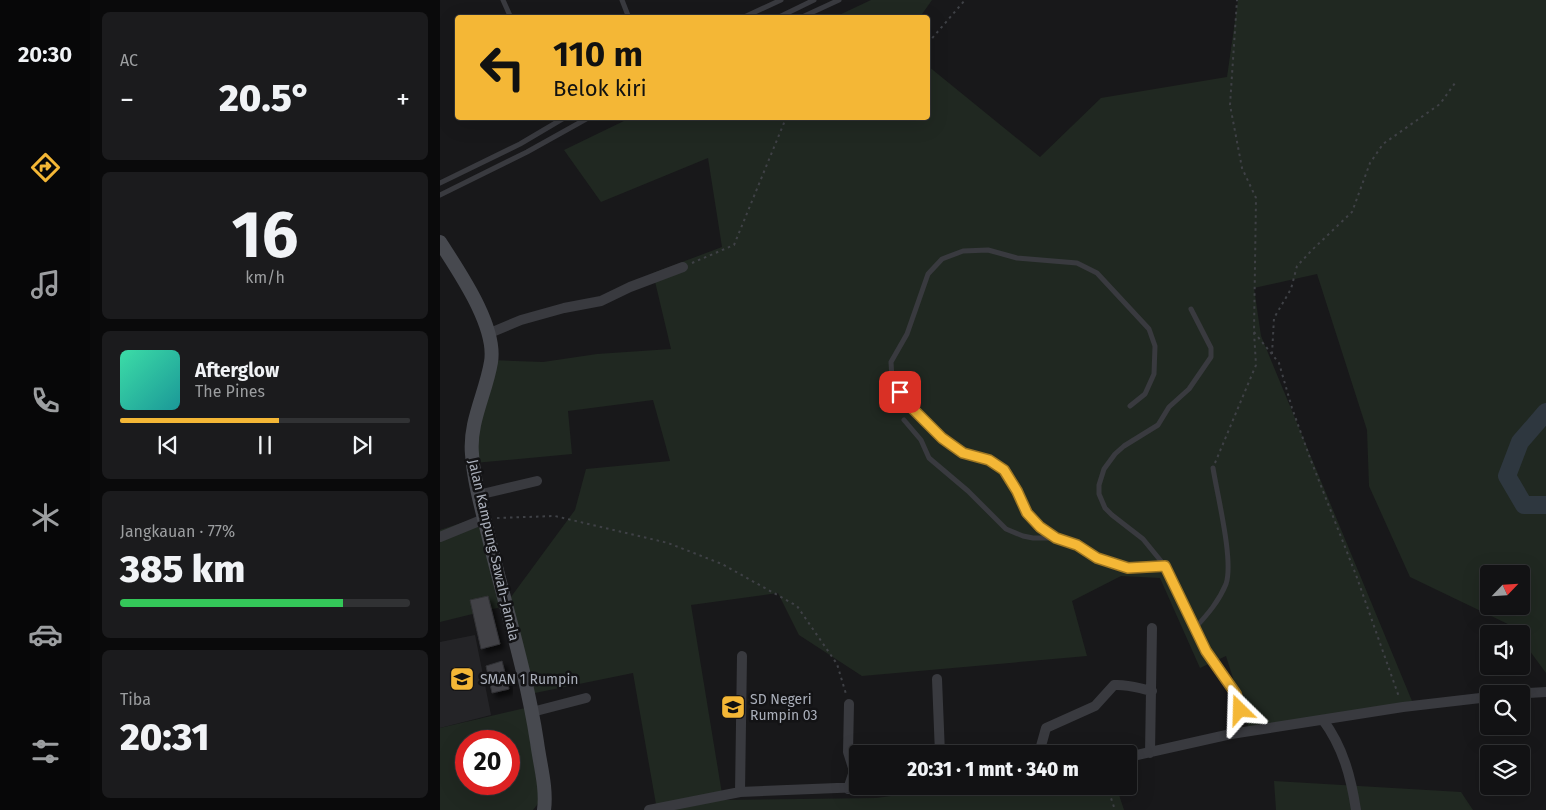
<!DOCTYPE html>
<html lang="id">
<meta charset="utf-8">
<style>
:root{--surface:#121214;--page:#1b1b1d;--text:#f1f3f6;--muted:#9c9ea0;--line:#313234;--accent:#f4b736}
body{margin:0;font-family:"Fira Sans",sans-serif;background:var(--page);color:var(--text);height:100vh;display:flex;flex-direction:column;font-size:19px;white-space:nowrap}
*{box-sizing:border-box;margin:0}
p{font-size:16px;color:var(--muted)}
.icon{flex:none;width:28px;height:28px;fill:none;stroke:currentColor;stroke-width:2;stroke-linecap:round;stroke-linejoin:round}
.map{position:relative;flex:1;overflow:hidden}
.details{display:flex;flex-direction:column;gap:12px;padding:12px;background:#0a0a0b;width:350px}
.details>*{flex:none}
.guide{position:absolute;left:15px;top:15px;width:475px;height:105px;border-radius:5px;box-shadow:0 5px 20px #0002,0 0 0 1px var(--line);background:#f4b736;color:#111;overflow:hidden}
.needle{width:32px;rotate:65deg}
.buttons{position:absolute;left:1040px;top:565px;display:grid;gap:10px}
.buttons a{display:grid;place-items:center;width:50px;height:50px;border-radius:5px;background:var(--surface);box-shadow:0 5px 20px #0002,0 0 0 1px var(--line);font-size:25px}
.speed{position:absolute;left:15px;top:730px;display:flex;gap:10px;font-size:25px;font-weight:700;text-align:center}
.speed>*{display:grid;place-content:center;width:65px;height:65px;border-radius:50%;background:var(--surface);box-shadow:0 5px 20px #0002,0 0 0 1px var(--line);line-height:1}
.speed .limit{border:8px solid #d22;background:#fff;color:#111}
.pin{position:absolute;display:grid;place-items:center;width:42px;height:42px;color:#fff;margin:-21px;border-radius:10px;box-shadow:0 2px 8px #0006}
.me{position:absolute;width:55px;margin:-28px;rotate:338deg;stroke-linejoin:round;filter:drop-shadow(0 0 4px #0008)}
.turn{display:flex;align-items:center;gap:18px;height:105px;padding:0 15px;font-size:22px}
.turn .icon{width:65px;height:65px;stroke-width:2.5}
.turn b{display:block;font-size:35px;line-height:42px}
.big{font-size:38px;font-weight:800;line-height:1.1}
.details .widget{flex:1;display:flex;flex-direction:column;justify-content:center;gap:8px;min-width:0;padding:0 18px;border-radius:8px;background:var(--page)}
.details .dial{align-items:center;gap:0}
.dial b{font-size:65px;line-height:1}
.song{display:flex;align-items:center;gap:15px}
.cover{width:60px;height:60px;border-radius:8px;background:linear-gradient(135deg,hsl(160 70% 55%),hsl(180 70% 35%))}
.played{height:5px;border-radius:2px;background:linear-gradient(90deg,var(--accent) 55%,var(--line) 55%)}
.keys{display:flex;justify-content:space-around;direction:ltr}
.heat{display:flex;justify-content:space-between;align-items:center;font-size:28px;direction:ltr}
.charge{height:8px;border-radius:4px;background:linear-gradient(90deg,#34c759 77%,var(--line) 0)}
.trip{position:absolute;left:409px;top:745px;width:288px;height:50px;border-radius:5px;background:var(--surface);box-shadow:0 5px 20px #0002,0 0 0 1px var(--line);font-weight:800;line-height:50px;text-align:center}
main{display:flex;flex:1;min-height:0}
.menu{display:flex;flex-direction:column;width:90px;justify-content:space-around;align-items:center;background:#070708;color:var(--muted)}
.menu .icon{width:35px;height:35px}
.menu .current{color:var(--accent)}
.menu b{font-size:22px;color:var(--text)}
.map>svg:first-child{display:block}
.built{fill:#242427}
.green{fill:#202821;fill-rule:evenodd}
.lines{fill:none;stroke-linecap:round;stroke-linejoin:round}
.river{stroke:#2e373f;stroke-width:18}
.building{fill:#424347;stroke:#323236;filter:url(#shadow)}
.path{stroke:#3f4146;stroke-width:2;stroke-dasharray:2.5 4;stroke-linecap:butt}
.service{stroke:#393a3f;stroke-width:5}
.minor{stroke:#393a3f;stroke-width:10}
.secondary{stroke:#47494f;stroke-width:14}
.route-casing{stroke:#9f7723;stroke-width:12}
.route{stroke:#f4b736;stroke-width:9}
.labels{text-anchor:middle;stroke-width:5;stroke-linejoin:round;paint-order:stroke}
.street-label{font-size:14px;fill:#aaafba;stroke:#131315}
.poi-label{font-size:14px;fill:#aaafba;stroke:#131315;text-anchor:start}
</style>
<main>
<nav class="menu">
<b>20:30</b>
<svg class="icon current" aria-label="directions" viewBox="0 0 24 24"><path d="M12 3l9 9-9 9-9-9zM9 14v-3h6M13 9l2 2-2 2"/></svg>
<svg class="icon" aria-label="music" viewBox="0 0 24 24"><path d="M9 18V5l10-2v13"/><circle cx="6" cy="18" r="3"/><circle cx="16" cy="16" r="3"/></svg>
<svg class="icon" aria-label="phone" viewBox="0 0 24 24"><path d="M5 4h4l2 5-3 2q2 4 5 5l2-3 5 2v4C11 20 4 13 5 4z"/></svg>
<svg class="icon" aria-label="climate" viewBox="0 0 24 24"><path d="M12 3v18M4 7l16 10M4 17L20 7"/></svg>
<svg class="icon" aria-label="car" viewBox="0 0 24 24"><path d="M5 17H2v-5l4-1 3-4h7l3 4 3 1v5h-3M9 17h6M6 11h13"/><circle cx="7" cy="17" r="2"/><circle cx="17" cy="17" r="2"/></svg>
<svg class="icon" aria-label="filters" viewBox="0 0 24 24"><path d="M4 7h16M4 17h16"/><circle cx="9" cy="7" r="2"/><circle cx="15" cy="17" r="2"/></svg>
</nav>
<section class="details">
<div class="widget"><p>AC</p>
<div class="heat"><a>−</a><b class="big">20.5°</b><a>+</a></div>
</div>
<div class="widget dial"><b>16</b><p>km/h</p></div>
<div class="widget">
<div class="song"><i class="cover"></i><div><b>Afterglow</b><p>The Pines</p></div></div>
<div class="played"></div>
<div class="keys"><svg class="icon" aria-label="previous" viewBox="0 0 24 24"><path d="M18 5L8 12l10 7zM5 5v14"/></svg><svg class="icon" aria-label="pause" viewBox="0 0 24 24"><path d="M8 5v14M16 5v14"/></svg><svg class="icon" aria-label="next" viewBox="0 0 24 24"><path d="M6 5l10 7-10 7zM19 5v14"/></svg></div>
</div>
<div class="widget"><p>Jangkauan · 77%</p><b class="big">385 km</b><div class="charge"></div></div>
<div class="widget"><p>Tiba</p><b class="big">20:31</b></div>
</section>
<div class="map">
<svg width="1106" height="810" viewBox="0 0 1106 810">
<defs>
<filter id="shadow"><feDropShadow dx="4.5" dy="4.5" stdDeviation="2.5" flood-color="#0009"/></filter>
</defs>
<rect width="100%" height="100%" fill="#18181a"/>
<path class="built" d="M35 635 51 715 0 728V642Z"/>
<path class="green" d="M431 0H492L480 17H395Z
M798 0H1106V673L1081 639V634H1078L1072 626 970 577 929 486 927 430 877 274 814 288 821 336 972 701 811 735 786 656 760 668 720 578 681 576 632 601 647 656 422 676 359 635 338 593 251 605 283 800 436 798 523 786H676L684 810H217L193 673 85 695 65 606 0 622V530L39 517 65 605 135 510 146 469 230 461 213 400 128 411 132 454 34 463 50 360 103 362 157 354 231 349 213 273 282 247 268 158 161 202 124 150 190 118H488V66L600 157 661 98 787 77ZM1049 574H1081V606H1049Z
M85 708 100 801 93 810H0V728ZM26 741H69V784H26Z
M834 781 1021 792 1033 810H836Z"/>
<g class="lines">
<path class="river" d="M1106 412 1080 442 1067 476 1084 505H1106"/>
</g>
<path class="building" d="M48 596 60 644 41 649 30 600Z
M62 661 69 689 52 693 46 666Z"/>
<g class="lines">
<path class="path" d="M488 43 525 0
M252 263 294 245 346 118
M814 332 839 363 852 408 870 458 916 575 959 697
M832 354 834 318 851 289 857 266 873 249 912 212 930 163 943 144 1000 104 1015 83
M775 463 816 365 814 332 816 198 802 168 790 105 797 0
M57 518 115 516 228 543 282 564 357 606 397 664 406 694
M667 786 675 810"/>
<path class="service" d="M63 0 71 18
M182 0 189 18
M302 18 341 0
M337 18 374 0
M360 18 399 0
M0 183 80 144 124 118
M0 195 87 152 148 118
M751 309 771 348V357L749 389 729 407 718 425 684 446 675 454 664 469 659 485V494L665 508 672 515 703 539 725 566 766 651 795 694 800 710 791 734
M690 406 705 394 714 374 715 346 709 329 657 273 637 263 577 258 548 250 523 251 502 259 488 274 467 334 451 362 452 379 469 405 502 438 523 453 549 460 564 470 577 491 587 513 600 527 616 538 637 545 657 558 688 568 725 566
M464 420 481 440 489 458 528 491 566 529 583 536 593 538H616
M755 628C768 614 779 601 786 584 794 561 777 494 773 468"/>
<path class="minor" d="M50 333 81 320 124 308 161 301 190 287 243 267
M38 495 97 481
M0 537 44 519
M497 679 500 754
M1073 694 1106 692
M92 712 146 698
M883 720C903 747 911 777 916 810
M710 753 712 628
M601 754V746L606 728 655 706 674 685C689 684 697 688 712 691
M688 757 791 734 963 707 1049 697
M408 789 414 771 408 752 409 704
M300 792 302 656
M209 810 300 792 447 786"/>
<path class="secondary" d="M0 242C19 272 57 326 51 362 46 393 29 422 32 454 34 485 44 516 51 547 67 612 87 676 97 742 100 765 107 788 104 810"/>
</g>
<g class="lines">
<defs>
<path id="route" d="M460 392 469 405 502 438 523 453 549 460 564 470 577 491 587 513 600 527 616 538 637 545 657 558 688 568 725 566 766 651 796 694 800 710"/>
</defs>
<use href="#route" class="route-casing"/>
<use href="#route" class="route"/>
</g>
<defs>
<symbol id="school-square" viewBox="-11 -11 22 22"><rect x="-9" y="-9" width="18" height="18" rx="4" fill="#f4b736" stroke="#131315"/><path d="M0-5L7-2L0 1L-7-2ZM-4 1L0 2.5L4 1V4Q0 6-4 4Z" fill="#111"/></symbol>
</defs>
<g fill-rule="evenodd">
<use href="#school-square" x="8" y="665" width="28" height="28"/>
<use href="#school-square" x="279" y="693" width="28" height="28"/>
</g>
<g class="labels">
<g class="street-label">
<text transform="translate(54 550) rotate(77)" y="5">Jalan Kampung Sawah–Janala</text>
</g>
<g class="poi-label">
<text x="40" y="684">SMAN 1 Rumpin</text>
<text x="310" y="704">SD Negeri<tspan x="310" dy="16">Rumpin 03</tspan></text>
</g>
</g>
</svg>
<div class="buttons">
<a><svg class="needle" viewBox="-14 -14 28 28"><path d="M0-13l5 13h-10z" fill="#e53935"/><path d="M0 13l5-13h-10z" fill="#9c9ea0"/></svg></a>
<a><svg class="icon" aria-label="sound" viewBox="0 0 24 24"><path d="M4 9h4l5-4v14l-5-4H4zM17 9q2 3 0 6"/></svg></a>
<a><svg class="icon" aria-label="search" viewBox="0 0 24 24"><circle cx="10" cy="10" r="6"/><path d="M15 15l6 6"/></svg></a>
<a><svg class="icon" aria-label="layers" viewBox="0 0 24 24"><path d="M12 4l9 5-9 5-9-5zM3 14l9 5 9-5"/></svg></a>
</div>
<div class="speed"><div class="limit">20</div></div>
<div class="pin" style="left:460px;top:392px;background:#d93025"><svg class="icon" aria-label="arrive" viewBox="0 0 24 24"><path d="M6 21V4h12l-3 4 3 4H6"/></svg></div>
<svg class="me" style="left:800px;top:710px" viewBox="-20 -20 40 40"><path d="M0-17L14 15 0 8-14 15z" fill="#f4b736" stroke="#fff" stroke-width="4"/></svg>
<div class="trip">20:31 · 1 mnt · 340 m</div>
<div class="guide">
<div class="turn"><svg class="icon" aria-label="left" viewBox="0 0 24 24"><path d="M17 20v-9H6M10 6l-5 5 5 5"/></svg><div><b>110 m</b>Belok kiri</div></div>
</div>
</div>
</main>
